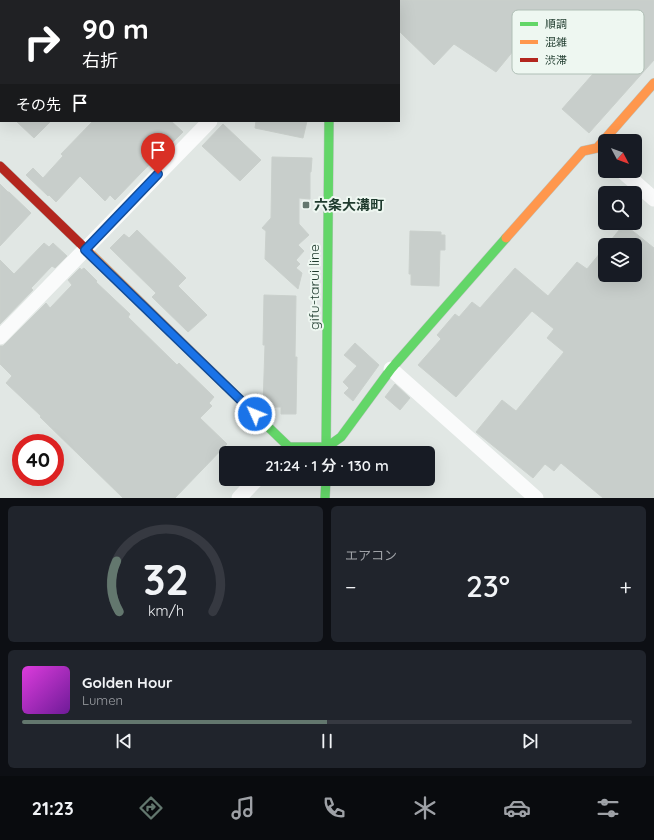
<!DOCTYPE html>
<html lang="ja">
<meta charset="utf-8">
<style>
:root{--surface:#171b24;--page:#20242c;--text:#f1f3f6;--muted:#9ea1a6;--line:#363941;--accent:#63776e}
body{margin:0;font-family:Quicksand,"Noto Sans JP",sans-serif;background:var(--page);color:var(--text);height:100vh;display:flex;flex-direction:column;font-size:15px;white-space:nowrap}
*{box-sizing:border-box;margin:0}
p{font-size:13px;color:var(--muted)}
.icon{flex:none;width:22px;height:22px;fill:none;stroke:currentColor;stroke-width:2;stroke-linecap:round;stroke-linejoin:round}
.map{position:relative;height:498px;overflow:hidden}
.sheet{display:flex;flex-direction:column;gap:8px;padding:8px;background:#0d0f14;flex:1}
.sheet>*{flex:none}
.hud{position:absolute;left:0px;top:0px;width:400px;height:122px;box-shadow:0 4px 16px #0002;background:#202124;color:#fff;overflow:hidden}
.needle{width:26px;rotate:131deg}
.fabs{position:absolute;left:598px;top:134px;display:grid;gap:8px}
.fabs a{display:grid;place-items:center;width:44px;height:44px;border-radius:6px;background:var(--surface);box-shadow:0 4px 16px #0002;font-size:20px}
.speed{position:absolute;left:12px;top:434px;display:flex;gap:8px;font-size:20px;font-weight:700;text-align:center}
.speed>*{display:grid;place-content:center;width:52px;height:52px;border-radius:50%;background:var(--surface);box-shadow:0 4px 16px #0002;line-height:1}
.speed .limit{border:6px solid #d22;background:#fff;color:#111}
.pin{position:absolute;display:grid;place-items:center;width:34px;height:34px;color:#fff;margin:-41px -17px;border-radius:50% 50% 50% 0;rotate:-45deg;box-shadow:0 0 4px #0007}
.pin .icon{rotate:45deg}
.me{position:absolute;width:44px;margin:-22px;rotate:314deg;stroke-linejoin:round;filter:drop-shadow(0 0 3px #0008)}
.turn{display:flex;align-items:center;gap:14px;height:84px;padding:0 16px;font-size:18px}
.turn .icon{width:52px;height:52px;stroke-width:2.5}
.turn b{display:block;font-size:28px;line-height:34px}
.then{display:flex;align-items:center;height:38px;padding:0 16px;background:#0003;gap:8px;font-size:15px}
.big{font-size:30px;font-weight:600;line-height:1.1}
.sheet .widget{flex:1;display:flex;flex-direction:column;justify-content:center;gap:6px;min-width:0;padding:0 14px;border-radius:6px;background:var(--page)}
.sheet .dial{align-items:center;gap:0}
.dial svg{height:104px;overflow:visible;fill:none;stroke:var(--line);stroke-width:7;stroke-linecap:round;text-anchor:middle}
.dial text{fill:var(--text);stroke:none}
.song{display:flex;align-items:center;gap:12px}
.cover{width:48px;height:48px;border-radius:6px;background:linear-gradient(135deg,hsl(300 70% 55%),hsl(280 70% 35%))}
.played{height:4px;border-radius:2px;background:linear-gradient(90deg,var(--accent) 50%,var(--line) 50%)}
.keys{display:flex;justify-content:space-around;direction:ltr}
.heat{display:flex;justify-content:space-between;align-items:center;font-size:22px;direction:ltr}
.sheet .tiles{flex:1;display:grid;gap:8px;grid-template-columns:1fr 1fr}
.widget:last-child{grid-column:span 2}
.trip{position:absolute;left:219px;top:446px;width:216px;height:40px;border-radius:6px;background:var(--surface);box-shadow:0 4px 16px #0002;font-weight:600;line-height:40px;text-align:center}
.tabs{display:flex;height:64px;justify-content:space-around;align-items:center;background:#090b0e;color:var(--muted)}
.tabs .icon{width:28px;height:28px}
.tabs .active{color:var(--accent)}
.tabs b{font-size:18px;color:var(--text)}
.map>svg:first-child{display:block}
.building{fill:#c8cecb;stroke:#cad0cc}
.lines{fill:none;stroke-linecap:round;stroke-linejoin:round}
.fast-casing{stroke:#bac4bf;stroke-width:10}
.slow-casing{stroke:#bac4bf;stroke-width:10}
.jam-casing{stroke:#bac4bf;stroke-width:10}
.street{stroke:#fafbfb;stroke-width:15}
.fast{stroke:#63d668;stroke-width:9}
.slow{stroke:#ff974d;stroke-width:9}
.jam{stroke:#b3261e;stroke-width:9}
.route-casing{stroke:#114b97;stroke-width:10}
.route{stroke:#1a73e8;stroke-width:7}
.poi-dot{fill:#63776e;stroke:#eef7f1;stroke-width:1.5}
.labels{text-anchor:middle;stroke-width:4;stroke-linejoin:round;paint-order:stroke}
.poi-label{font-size:14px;font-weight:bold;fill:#1f3b2e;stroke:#eef7f1;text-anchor:start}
.street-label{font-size:14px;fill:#1f3b2e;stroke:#eef7f1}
.key{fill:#eef7f1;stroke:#b0bfb6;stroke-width:1}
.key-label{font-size:11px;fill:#1f3b2e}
</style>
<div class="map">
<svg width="654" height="498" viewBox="0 0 654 498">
<rect width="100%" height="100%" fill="#e1e7e4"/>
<path class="building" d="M399 0H654V60L589 133 562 109 615 49 571 9 521 58 514 50 496 72 454 44 434 65 399 31Z
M16 121H51L34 138Z
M93 121H171L183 132 142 172 115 200 110 195 105 201 80 176 56 202 49 195 48 196 26 175 33 168 43 178 63 156 61 154Z
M256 121H307L303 138 255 128Z
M223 124 261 160 240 181 202 146Z
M272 157 312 158 311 172H310V199L299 198V224L309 235 298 245 304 251 296 260 300 264 296 268 302 273 298 289 265 259 266 231 262 228 271 218Z
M0 184 8 192H9L31 213 0 246Z
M624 224 654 248V498H603L561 463 554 471 545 464 533 478 476 432 502 400 516 411 564 352 547 338 554 329 532 311 456 397 418 365 441 339 437 335 455 314 459 317 472 302 480 308 515 268 548 296 577 262 587 269 605 247V275H635V245H607Z
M137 230 186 278 178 286 207 315 188 332 152 297 156 293 110 248 124 234 129 238Z
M410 231 441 232V235H445V250H440L439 286 411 285V274H409Z
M44 243 49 247 53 243 67 256 55 268 52 266 31 288 33 290 0 324V260L14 274Z
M80 268 81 270 84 268 97 281 96 282 130 314 128 317 177 365 179 363 214 397 209 403 212 406 200 418 227 444 175 498H123L40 417 41 416 6 383 12 376 0 364V346H3L46 303 50 308 72 285 68 280Z
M264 295 296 296 295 357H297L296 414H281V407H265L263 405 265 345H263Z
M355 343 379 365 353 401 344 393 349 388 343 382 357 366 344 355Z
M395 384 410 398 400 410 385 397Z"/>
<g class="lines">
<defs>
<path id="fast" d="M330 0V1
M262 421 289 447H327L341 437 391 369 506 238
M326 453 329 121
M325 498 326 479"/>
<path id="slow" d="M506 238 583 151 597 148 654 83
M89 252 262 421"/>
<path id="jam" d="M0 166 89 252"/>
</defs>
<use href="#fast" class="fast-casing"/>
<use href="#slow" class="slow-casing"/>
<use href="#jam" class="jam-casing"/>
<path class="street" d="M278 0 279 1
M36 1 37 0
M0 38 1 37
M622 171 654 199
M0 337 210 121
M391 369 536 498
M239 498 257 479"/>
<use href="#fast" class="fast"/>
<use href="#slow" class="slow"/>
<use href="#jam" class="jam"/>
</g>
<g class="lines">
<defs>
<path id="route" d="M158 174 85 250 255 414"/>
</defs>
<use href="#route" class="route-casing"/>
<use href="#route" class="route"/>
</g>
<rect class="poi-dot" x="302" y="201" width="8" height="8" rx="2"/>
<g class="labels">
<g class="poi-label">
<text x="314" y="210">六条大溝町</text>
</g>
<g class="street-label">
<text transform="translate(314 287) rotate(-90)" y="5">gifu-tarui line</text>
</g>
</g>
<rect x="512" y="10" width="132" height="64" rx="6" class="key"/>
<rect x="520" y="22" width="18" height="4" fill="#63d668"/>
<rect x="520" y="40" width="18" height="4" fill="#ff974d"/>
<rect x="520" y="58" width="18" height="4" fill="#b3261e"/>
<g class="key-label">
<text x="545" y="28">順調</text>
<text x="545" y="46">混雑</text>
<text x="545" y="64">渋滞</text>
</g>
</svg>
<div class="fabs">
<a><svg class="needle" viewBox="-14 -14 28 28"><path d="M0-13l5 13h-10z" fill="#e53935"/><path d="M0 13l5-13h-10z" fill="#9ea1a6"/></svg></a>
<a><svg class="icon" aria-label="search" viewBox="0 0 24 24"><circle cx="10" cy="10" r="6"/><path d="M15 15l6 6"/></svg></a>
<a><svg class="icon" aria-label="layers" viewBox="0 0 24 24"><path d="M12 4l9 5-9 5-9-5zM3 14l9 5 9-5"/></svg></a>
</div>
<div class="speed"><div class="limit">40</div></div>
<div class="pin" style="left:158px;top:174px;background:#d93025"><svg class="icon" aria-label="arrive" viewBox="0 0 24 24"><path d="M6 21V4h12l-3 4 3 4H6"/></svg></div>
<svg class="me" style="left:255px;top:414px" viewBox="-20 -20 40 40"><circle r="17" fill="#1a73e8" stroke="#fff" stroke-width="3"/><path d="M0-11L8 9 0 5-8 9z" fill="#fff"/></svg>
<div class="trip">21:24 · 1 分 · 130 m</div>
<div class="hud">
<div class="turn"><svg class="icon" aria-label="right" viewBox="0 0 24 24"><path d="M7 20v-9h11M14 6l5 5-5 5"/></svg><div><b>90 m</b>右折</div></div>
<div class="then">その先<svg class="icon" aria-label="arrive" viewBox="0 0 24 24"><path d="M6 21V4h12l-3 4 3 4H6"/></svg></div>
</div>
</div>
<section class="sheet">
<div class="tiles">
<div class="widget dial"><svg viewBox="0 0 100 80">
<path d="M14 69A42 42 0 1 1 86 69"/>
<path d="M14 69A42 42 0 0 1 12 30" stroke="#63776e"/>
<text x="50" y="56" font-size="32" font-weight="700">32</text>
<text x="50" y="72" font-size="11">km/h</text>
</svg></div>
<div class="widget"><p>エアコン</p>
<div class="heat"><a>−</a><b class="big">23°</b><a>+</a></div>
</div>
<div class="widget">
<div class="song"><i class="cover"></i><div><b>Golden Hour</b><p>Lumen</p></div></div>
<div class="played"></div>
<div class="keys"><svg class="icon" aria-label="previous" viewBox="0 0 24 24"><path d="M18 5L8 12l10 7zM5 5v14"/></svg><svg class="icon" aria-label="pause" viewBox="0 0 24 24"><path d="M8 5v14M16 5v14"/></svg><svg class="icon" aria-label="next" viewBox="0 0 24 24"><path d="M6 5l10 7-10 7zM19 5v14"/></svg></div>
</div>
</div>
</section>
<nav class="tabs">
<b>21:23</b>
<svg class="icon active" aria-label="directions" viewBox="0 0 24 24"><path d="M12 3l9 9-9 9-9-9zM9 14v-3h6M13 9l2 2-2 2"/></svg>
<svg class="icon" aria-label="music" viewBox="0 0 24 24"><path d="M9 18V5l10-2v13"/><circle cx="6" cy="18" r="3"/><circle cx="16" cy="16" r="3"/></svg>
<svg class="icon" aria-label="phone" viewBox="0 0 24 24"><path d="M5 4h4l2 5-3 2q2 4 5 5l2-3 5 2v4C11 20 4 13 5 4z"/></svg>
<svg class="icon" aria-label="climate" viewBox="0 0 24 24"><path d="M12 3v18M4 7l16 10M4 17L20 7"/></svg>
<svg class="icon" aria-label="car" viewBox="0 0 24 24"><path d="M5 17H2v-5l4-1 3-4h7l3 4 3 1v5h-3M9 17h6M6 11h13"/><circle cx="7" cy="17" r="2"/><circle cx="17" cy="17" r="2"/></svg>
<svg class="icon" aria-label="filters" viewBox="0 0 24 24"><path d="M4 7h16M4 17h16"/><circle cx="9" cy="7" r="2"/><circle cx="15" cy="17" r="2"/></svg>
</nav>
